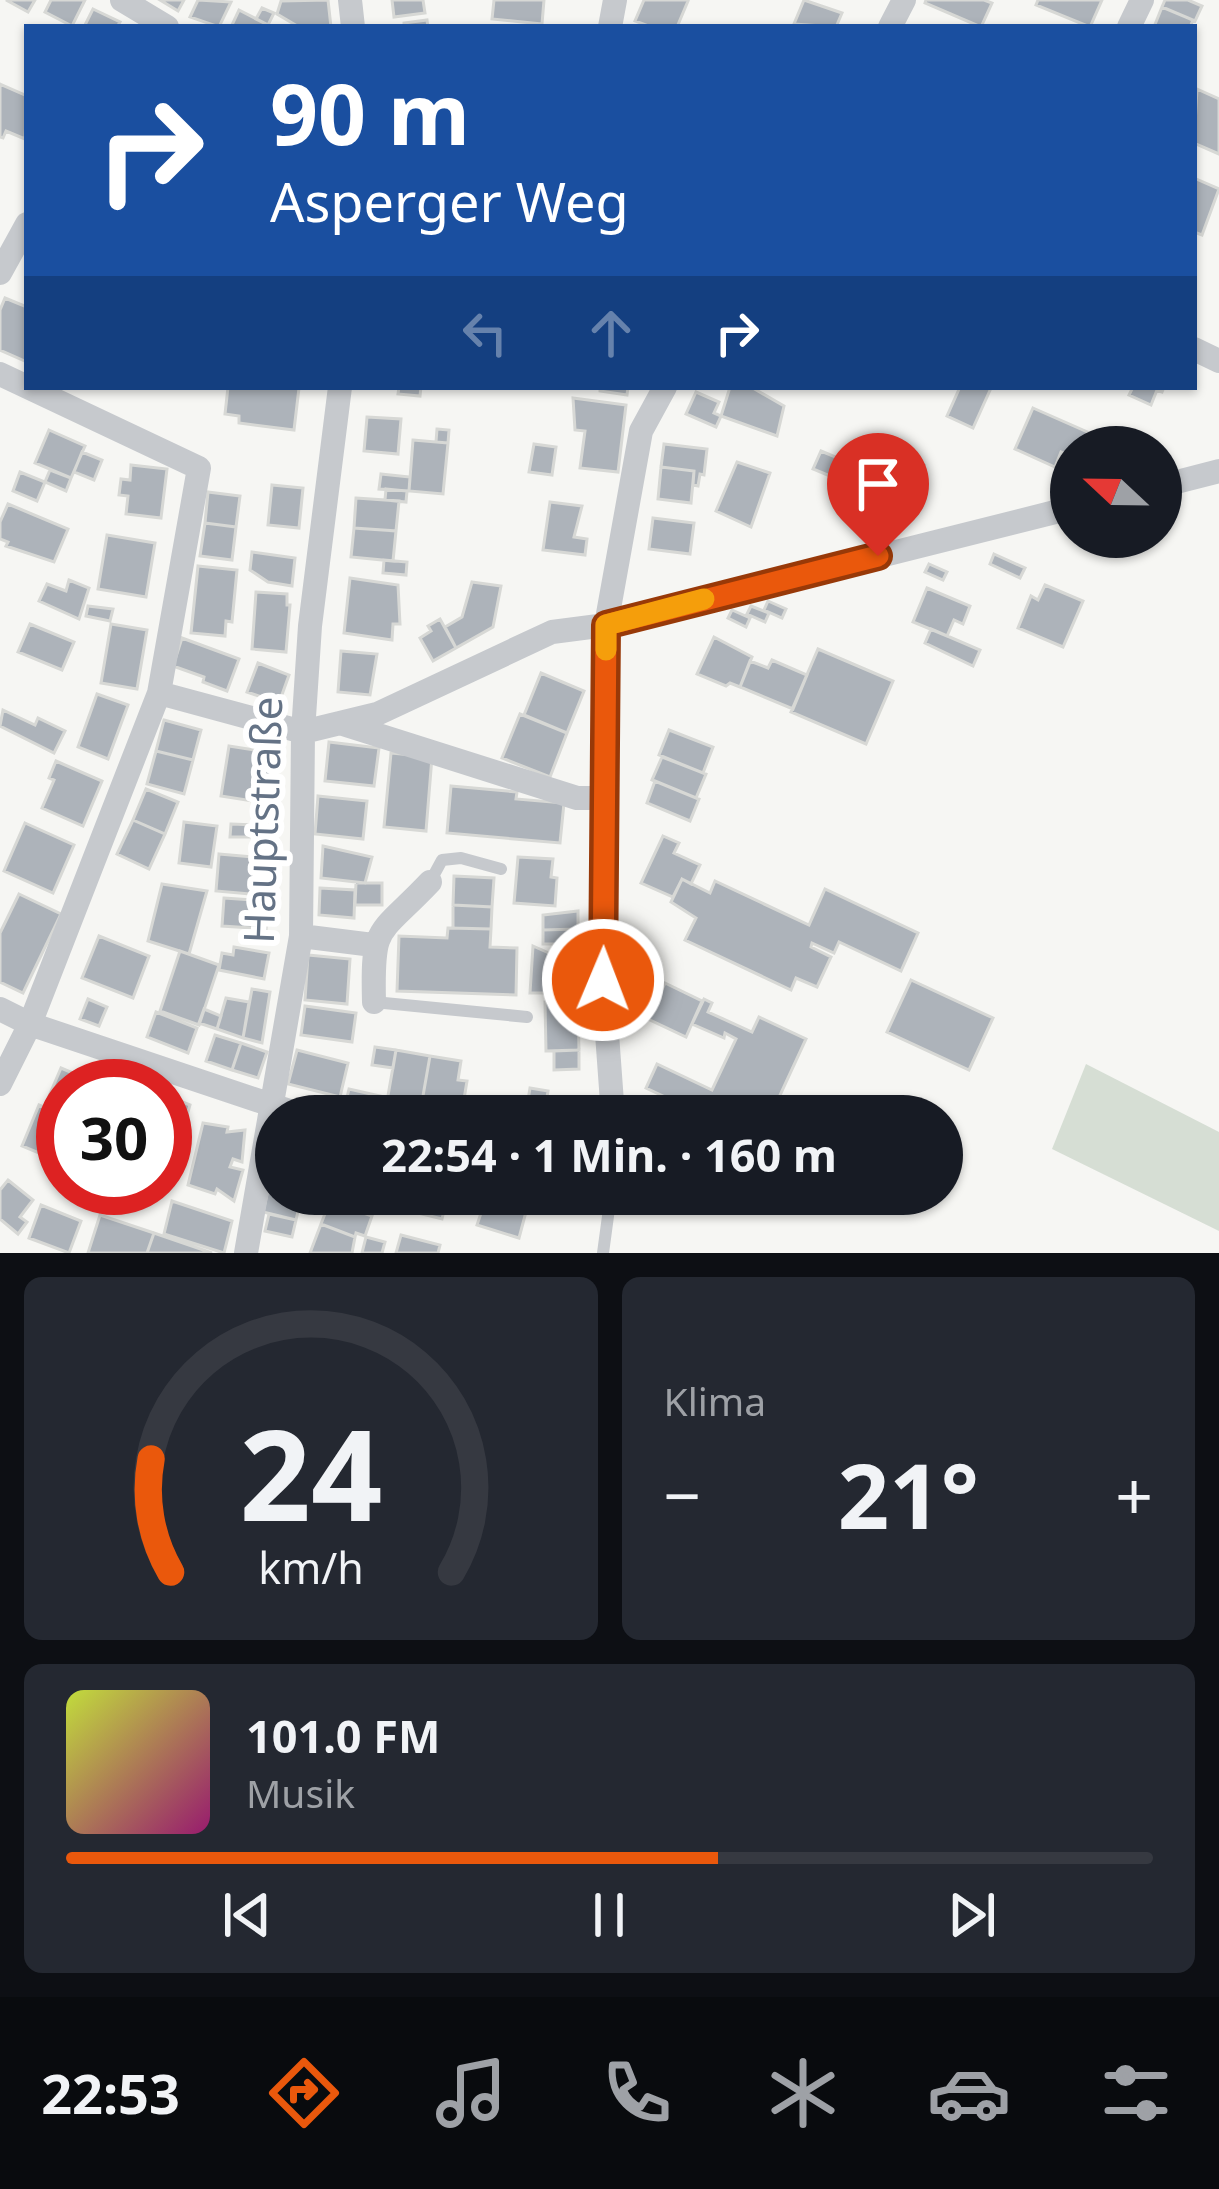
<!DOCTYPE html>
<html lang="de">
<meta charset="utf-8">
<style>
:root{--surface:#171b24;--page:#242831;--text:#f1f3f6;--muted:#9ea1a6;--line:#363941;--accent:#ea580c}
body{margin:0;font-family:"Noto Sans",sans-serif;background:var(--page);color:var(--text);height:100vh;display:flex;flex-direction:column;font-size:45px;white-space:nowrap}
*{box-sizing:border-box;margin:0}
p{font-size:39px;color:var(--muted)}
.icon{flex:none;width:66px;height:66px;fill:none;stroke:currentColor;stroke-width:2;stroke-linecap:round;stroke-linejoin:round}
.map{position:relative;height:1253px;overflow:hidden}
.details{display:flex;flex-direction:column;gap:24px;padding:24px;background:#0d0f14;flex:1}
.details>*{flex:none}
.guide{position:absolute;left:24px;top:24px;width:1173px;height:366px;border-radius:0px;box-shadow:0 3px 9px #0004;background:#1a4fa0;color:#fff;overflow:hidden}
.needle{width:78px;rotate:292deg}
.fabs{position:absolute;left:1050px;top:426px;display:grid;gap:24px}
.fabs a{display:grid;place-items:center;width:132px;height:132px;border-radius:50%;background:var(--surface);box-shadow:0 3px 9px #0004;font-size:60px}
.speed{position:absolute;left:36px;top:1059px;display:flex;gap:24px;font-size:60px;font-weight:700;text-align:center}
.speed>*{display:grid;place-content:center;width:156px;height:156px;border-radius:50%;background:var(--surface);box-shadow:0 3px 9px #0004;line-height:1}
.speed .limit{border:18px solid #d22;background:#fff;color:#111}
.pin{position:absolute;display:grid;place-items:center;width:102px;height:102px;color:#fff;margin:-123px -51px;border-radius:50% 50% 50% 0;rotate:-45deg;box-shadow:0 0 12px #0007}
.pin .icon{rotate:45deg}
.me{position:absolute;width:132px;margin:-66px;rotate:1deg;stroke-linejoin:round;filter:drop-shadow(0 0 9px #0008)}
.turn{display:flex;align-items:center;gap:42px;height:252px;padding:0 48px;font-size:54px}
.turn .icon{width:156px;height:156px;stroke-width:2.5}
.turn b{display:block;font-size:84px;line-height:102px}
.lanes{display:flex;align-items:center;height:114px;padding:0 48px;background:#0003;justify-content:center;gap:60px;direction:ltr}
.lanes .off{opacity:.35}
.big{font-size:90px;font-weight:700;line-height:1.1}
.details .widget{flex:1;display:flex;flex-direction:column;justify-content:center;gap:18px;min-width:0;padding:0 42px;border-radius:18px;background:var(--page)}
.details .dial{align-items:center;gap:0}
.dial svg{height:312px;overflow:visible;fill:none;stroke:var(--line);stroke-width:7;stroke-linecap:round;text-anchor:middle}
.dial text{fill:var(--text);stroke:none}
.song{display:flex;align-items:center;gap:36px}
.cover{width:144px;height:144px;border-radius:18px;background:linear-gradient(135deg,hsl(70 70% 55%),hsl(320 70% 35%))}
.played{height:12px;border-radius:6px;background:linear-gradient(90deg,var(--accent) 60%,var(--line) 60%)}
.keys{display:flex;justify-content:space-around;direction:ltr}
.heat{display:flex;justify-content:space-between;align-items:center;font-size:66px;direction:ltr}
.details .tiles{flex:1;display:grid;gap:24px;grid-template-columns:1fr 1fr}
.widget:last-child{grid-column:span 2}
.trip{position:absolute;left:255px;top:1095px;width:708px;height:120px;border-radius:60px;background:var(--surface);box-shadow:0 3px 9px #0004;font-weight:700;line-height:120px;text-align:center}
.menu{display:flex;height:192px;justify-content:space-around;align-items:center;background:#090b0e;color:var(--muted)}
.menu .icon{width:84px;height:84px}
.menu .selected{color:var(--accent)}
.menu b{font-size:54px;color:var(--text)}
.map>svg:first-child{display:block}
.green{fill:#d6ded4}
.building{fill:#adb3ba;stroke:#d7d8d5;stroke-width:3}
.lines{fill:none;stroke-linecap:round;stroke-linejoin:round}
.lane{stroke:#c6c9cd;stroke-width:12}
.street{stroke:#c6c9cd;stroke-width:24}
.route-casing{stroke:#983908;stroke-width:30}
.route{stroke:#ea580c;stroke-width:21}
.slow{stroke:#f59e0b;stroke-width:21}
.labels{text-anchor:middle;stroke-width:12;stroke-linejoin:round;paint-order:stroke}
.street-label{font-size:42px;fill:#647285;stroke:#fff}
</style>
<div class="map">
<svg width="1219" height="1253" viewBox="0 0 1219 1253">
<rect width="100%" height="100%" fill="#f6f6f3"/>
<path class="green" d="M1086 1064 1219 1132V1231L1052 1149Z"/>
<path class="building" d="M6 0H35L28 12Z
M51 0H85L72 26 45 12Z
M160 0H184L178 11Z
M198 0 231 2 219 27 190 17Z
M328 0 331 27H299L277 14 281 1Z
M392 0H423L425 13 394 17Z
M494 0H544L542 24 492 19Z
M644 0H686L688 1 677 27H651L635 21Z
M804 0 842 13 836 27 794 24Z
M926 0H984L992 3 981 27 925 3Z
M1038 0H1102L1090 27 1036 5Z
M1165 0H1188L1202 6 1195 21 1162 7Z
M1162 7 1193 20 1190 27H1154Z
M262 8 274 13 268 25 256 19Z
M93 9 120 22 117 27H84Z
M239 10 268 25 267 27H231Z
M427 20 428 27H404V23Z
M0 84 27 96 25 139 6 131 3 138 0 137Z
M1197 89 1219 99V154L1194 143Z
M1194 178 1219 189 1202 235 1194 232Z
M5 298 27 307V362L0 350V310Z
M228 387 299 388 294 430 239 423V416L225 414Z
M399 387H421L420 396 398 394Z
M600 387H628L627 395 600 391Z
M730 387H751L784 406 777 436 721 416Z
M960 387 991 388 973 428 947 416Z
M1133 387H1164L1162 392 1157 390 1151 405 1129 395Z
M696 392 719 402 714 413 721 416 716 427 686 414Z
M573 398 626 405 618 472 580 468 585 431 575 430Z
M1033 408 1101 438 1097 447H1071V456L1061 452 1055 467 1015 449Z
M367 417 401 419 398 454 364 451Z
M437 429 449 430 448 443 436 442Z
M49 430 85 446 71 478 35 463Z
M413 440 448 443 443 494 409 491Z
M534 444 556 447 552 475 529 472Z
M664 444 707 449 704 475 700 474 698 486 693 485 694 471 661 467Z
M882 446 924 465 911 494 869 476Z
M821 451 838 458 830 476 813 469Z
M82 452 102 460 94 480 74 472Z
M737 462 770 473 751 527 716 511Z
M131 465 167 469 161 518 126 514 128 496 119 495 121 479 130 480Z
M661 467 694 471 691 503 658 499Z
M50 470 71 478 66 491 45 482Z
M20 472 45 482 37 501 13 491Z
M381 474 410 477 409 491 379 489Z
M272 485 303 488 299 528 268 525Z
M850 488 872 498 863 518 841 508Z
M386 489 407 491 406 502 385 500Z
M208 492 240 496 236 527 205 523Z
M356 498 399 501 396 531 354 528Z
M550 502 582 506 574 537 587 539 585 555 543 550Z
M8 504 68 529 54 562 6 546 8 542 0 539V522Z
M653 518 694 523 690 554 649 549Z
M205 523 236 527 232 560 200 556Z
M354 528 396 531 393 561 351 557Z
M107 535 155 543 146 597 98 589Z
M252 552 295 558 292 586 268 582 250 570Z
M994 554 1025 568 1020 578 990 564Z
M384 560 407 562 406 575 383 573Z
M929 564 947 572 943 580 925 572Z
M198 566 237 570 232 622 226 621 225 636 191 633Z
M350 578 398 585 400 624H393L392 640 344 633Z
M69 580 89 588 79 619 39 601 47 584 66 591Z
M472 582 501 586 493 627 456 648 445 627 462 617Z
M1045 585 1083 601 1063 647 1018 628 1031 596 1038 600Z
M927 588 970 606 963 624 954 620 947 636 913 622Z
M256 592 287 594V605H290L286 652 252 649Z
M768 601 786 609 782 618 764 610Z
M88 606 113 609 110 621 86 616Z
M751 606 769 613 765 622 747 614Z
M732 610 750 618 746 627 728 618Z
M440 619 456 648 433 661 420 638 431 631 428 626Z
M30 624 74 642 62 670 18 652Z
M111 624 147 630 137 689 101 683Z
M931 629 980 650 973 666 925 643Z
M714 637 752 657 740 687 730 683 726 686 697 674Z
M182 638 239 659 227 691 203 682 204 677 173 666Z
M818 649 893 681 866 744 791 712Z
M341 651 377 654 370 695 338 692Z
M772 660 807 675 793 709 740 687 750 661 768 668Z
M258 663 289 675 279 703 247 692Z
M541 673 584 691 567 733 524 715Z
M97 694 128 705 108 759 78 747Z
M3 710 35 725 38 718 65 731 54 753 0 726Z
M520 714 567 733 550 777 502 758Z
M164 720 201 730 193 760 156 751Z
M669 730 713 747 703 773 659 755Z
M329 742 379 748 374 786 325 781Z
M229 746 274 753 266 803 221 796Z
M156 751 193 760 184 794 147 784Z
M391 753 432 757 426 831 384 827Z
M662 757 706 774 696 798 652 780Z
M56 761 102 781 83 826 42 808 54 780 49 778Z
M655 781 699 799 690 821 647 803Z
M451 786 517 792 516 799 564 803 560 843 447 833Z
M146 789 178 802 165 834 133 820Z
M318 796 367 801 363 839 315 834Z
M133 820 165 834 149 869 117 854Z
M184 822 217 826 211 867 179 863Z
M25 823 74 845 53 893 4 871Z
M231 824 256 825V837H230Z
M663 836 679 843 674 853 700 865 691 884 682 879 673 897 641 883Z
M323 846 372 857 365 883 321 878Z
M219 854 275 859 272 896 216 891Z
M518 857 553 859 551 877 557 878 555 906 514 903Z
M454 876 494 878 492 907 453 905Z
M682 879 710 893 715 881 809 925 825 889 918 933 901 971 839 942 834 953 812 943 811 947 831 957 817 987 796 978 791 990 685 940 696 918 671 902Z
M356 883H382V905H355Z
M162 884 207 891 189 954 148 941Z
M320 888 355 890 354 918 319 915Z
M19 894 61 914 23 993 0 982V933Z
M224 898 268 901 266 929 222 926Z
M453 905 492 907 491 929 453 928Z
M578 911V929L543 930V915Z
M448 928 491 929 490 947 517 948 516 995 397 991 399 936 447 938Z
M578 929V950H553L554 944H543V930Z
M99 936 149 956 133 998 82 978Z
M533 946 551 954V964L578 965 577 993H530Z
M234 947 269 953 264 979 219 970 222 953 233 955Z
M180 951 219 965 199 1025 160 1011Z
M308 955 350 959 347 1004 305 1000Z
M911 980 993 1018 969 1070 887 1032Z
M665 983 702 1001 686 1037 648 1019Z
M252 989 270 992 262 1043 243 1038Z
M226 998 249 1002 243 1038 217 1029Z
M88 999 107 1007 99 1026 80 1019Z
M704 999 712 1003 708 1012 752 1032 759 1017 806 1039 775 1106 796 1116H706L646 1088 657 1064 712 1090 736 1039 725 1033 724 1038 692 1024Z
M545 1002H578L579 1050 546 1051Z
M305 1006 356 1013 352 1042 301 1035Z
M204 1009 221 1016 217 1029 199 1023Z
M156 1012 197 1028 188 1053 147 1037Z
M215 1035 241 1043 232 1070 206 1061Z
M241 1043 267 1052 258 1078 232 1070Z
M375 1047 396 1050 393 1068 372 1065Z
M297 1050 348 1063 340 1097 288 1084Z
M396 1050 430 1056 420 1113 386 1107Z
M579 1050V1069L554 1070V1051Z
M430 1056 461 1061 458 1080 467 1081 462 1111 453 1110 452 1116 420 1113Z
M61 1068 82 1077 84 1072 94 1076 92 1081 99 1084 63 1086V1115L44 1108Z
M530 1088 548 1091 544 1116H507L510 1097 528 1100Z
M349 1089 384 1097 380 1116 343 1114Z
M165 1095 190 1105 180 1139 177 1138 175 1144 165 1140Z
M39 1105 63 1115 61 1162 42 1159 44 1155 22 1146Z
M546 1105 578 1109 577 1116H544Z
M203 1123 228 1127 227 1132 245 1130 242 1162 233 1159 230 1167 243 1170 234 1201 217 1189 215 1194 188 1185Z
M8 1180 33 1200 20 1217 27 1222 18 1234 0 1219V1190Z
M269 1186 276 1187V1194H302L296 1220 263 1212Z
M122 1188H151L144 1203 120 1193Z
M371 1194H448L442 1219 370 1201Z
M504 1194 530 1197 519 1238 477 1225 487 1195 502 1200Z
M172 1201 232 1221 224 1253 164 1234Z
M330 1201 372 1216 365 1236 356 1233 355 1237 321 1224Z
M41 1205 81 1221 69 1253 29 1238Z
M269 1214 296 1220 292 1237 265 1231Z
M100 1215 154 1233 147 1253H88Z
M321 1224 355 1237 352 1253H310Z
M154 1233 212 1253H147Z
M401 1235 440 1245 438 1253H396Z
M366 1237 385 1242 382 1253H362Z"/>
<g class="lines">
<path class="lane" d="M430 882 442 860 461 858 501 869
M374 1002 527 1017
M603 1253 611 1194"/>
<path class="street" d="M122 0 167 27
M350 0 353 27
M610 27 615 0
M890 27 904 0
M1129 27 1142 0
M0 273 27 224
M1194 349 1219 361
M0 374 199 468 159 693 30 1024 0 1084
M1161 486 1219 471
M159 693 303 732
M340 723 577 798H604
M303 732 377 714 552 632 606 625 1071 508
M301 936 373 945
M374 1002C372 922 378 937 430 882
M0 1009 30 1024 304 1116
M613 1116 603 979 606 625 641 431 665 387
M246 1253 301 936 303 732 310 626 340 387"/>
</g>
<g class="lines">
<defs>
<path id="route" d="M603 980 606 625 878 556"/>
</defs>
<use href="#route" class="route-casing"/>
<use href="#route" class="route"/>
<path class="slow" d="M606 650V625L704 599"/>
</g>
<g class="labels">
<g class="street-label">
<text transform="translate(263 820) rotate(-88)" y="15">Hauptstraße</text>
</g>
</g>
</svg>
<div class="fabs">
<a><svg class="needle" viewBox="-14 -14 28 28"><path d="M0-13l5 13h-10z" fill="#e53935"/><path d="M0 13l5-13h-10z" fill="#9ea1a6"/></svg></a>
</div>
<div class="speed"><div class="limit">30</div></div>
<div class="pin" style="left:878px;top:556px;background:#d93025"><svg class="icon" aria-label="arrive" viewBox="0 0 24 24"><path d="M6 21V4h12l-3 4 3 4H6"/></svg></div>
<svg class="me" style="left:603px;top:980px" viewBox="-20 -20 40 40"><circle r="17" fill="#ea580c" stroke="#fff" stroke-width="3"/><path d="M0-11L8 9 0 5-8 9z" fill="#fff"/></svg>
<div class="trip">22:54 · 1 Min. · 160 m</div>
<div class="guide">
<div class="turn"><svg class="icon" aria-label="right" viewBox="0 0 24 24"><path d="M7 20v-9h11M14 6l5 5-5 5"/></svg><div><b>90 m</b>Asperger Weg</div></div>
<div class="lanes"><svg class="icon off" aria-label="left" viewBox="0 0 24 24"><path d="M17 20v-9H6M10 6l-5 5 5 5"/></svg><svg class="icon off" aria-label="ahead" viewBox="0 0 24 24"><path d="M12 20V5M6 11l6-6 6 6"/></svg><svg class="icon" aria-label="right" viewBox="0 0 24 24"><path d="M7 20v-9h11M14 6l5 5-5 5"/></svg></div>
</div>
</div>
<section class="details">
<div class="tiles">
<div class="widget dial"><svg viewBox="0 0 100 80">
<path d="M14 69A42 42 0 1 1 86 69"/>
<path d="M14 69A42 42 0 0 1 9 40" stroke="#ea580c"/>
<text x="50" y="56" font-size="32" font-weight="700">24</text>
<text x="50" y="72" font-size="11">km/h</text>
</svg></div>
<div class="widget"><p>Klima</p>
<div class="heat"><a>−</a><b class="big">21°</b><a>+</a></div>
</div>
<div class="widget">
<div class="song"><i class="cover"></i><div><b>101.0 FM</b><p>Musik</p></div></div>
<div class="played"></div>
<div class="keys"><svg class="icon" aria-label="previous" viewBox="0 0 24 24"><path d="M18 5L8 12l10 7zM5 5v14"/></svg><svg class="icon" aria-label="pause" viewBox="0 0 24 24"><path d="M8 5v14M16 5v14"/></svg><svg class="icon" aria-label="next" viewBox="0 0 24 24"><path d="M6 5l10 7-10 7zM19 5v14"/></svg></div>
</div>
</div>
</section>
<nav class="menu">
<b>22:53</b>
<svg class="icon selected" aria-label="directions" viewBox="0 0 24 24"><path d="M12 3l9 9-9 9-9-9zM9 14v-3h6M13 9l2 2-2 2"/></svg>
<svg class="icon" aria-label="music" viewBox="0 0 24 24"><path d="M9 18V5l10-2v13"/><circle cx="6" cy="18" r="3"/><circle cx="16" cy="16" r="3"/></svg>
<svg class="icon" aria-label="phone" viewBox="0 0 24 24"><path d="M5 4h4l2 5-3 2q2 4 5 5l2-3 5 2v4C11 20 4 13 5 4z"/></svg>
<svg class="icon" aria-label="climate" viewBox="0 0 24 24"><path d="M12 3v18M4 7l16 10M4 17L20 7"/></svg>
<svg class="icon" aria-label="car" viewBox="0 0 24 24"><path d="M5 17H2v-5l4-1 3-4h7l3 4 3 1v5h-3M9 17h6M6 11h13"/><circle cx="7" cy="17" r="2"/><circle cx="17" cy="17" r="2"/></svg>
<svg class="icon" aria-label="filters" viewBox="0 0 24 24"><path d="M4 7h16M4 17h16"/><circle cx="9" cy="7" r="2"/><circle cx="15" cy="17" r="2"/></svg>
</nav>
